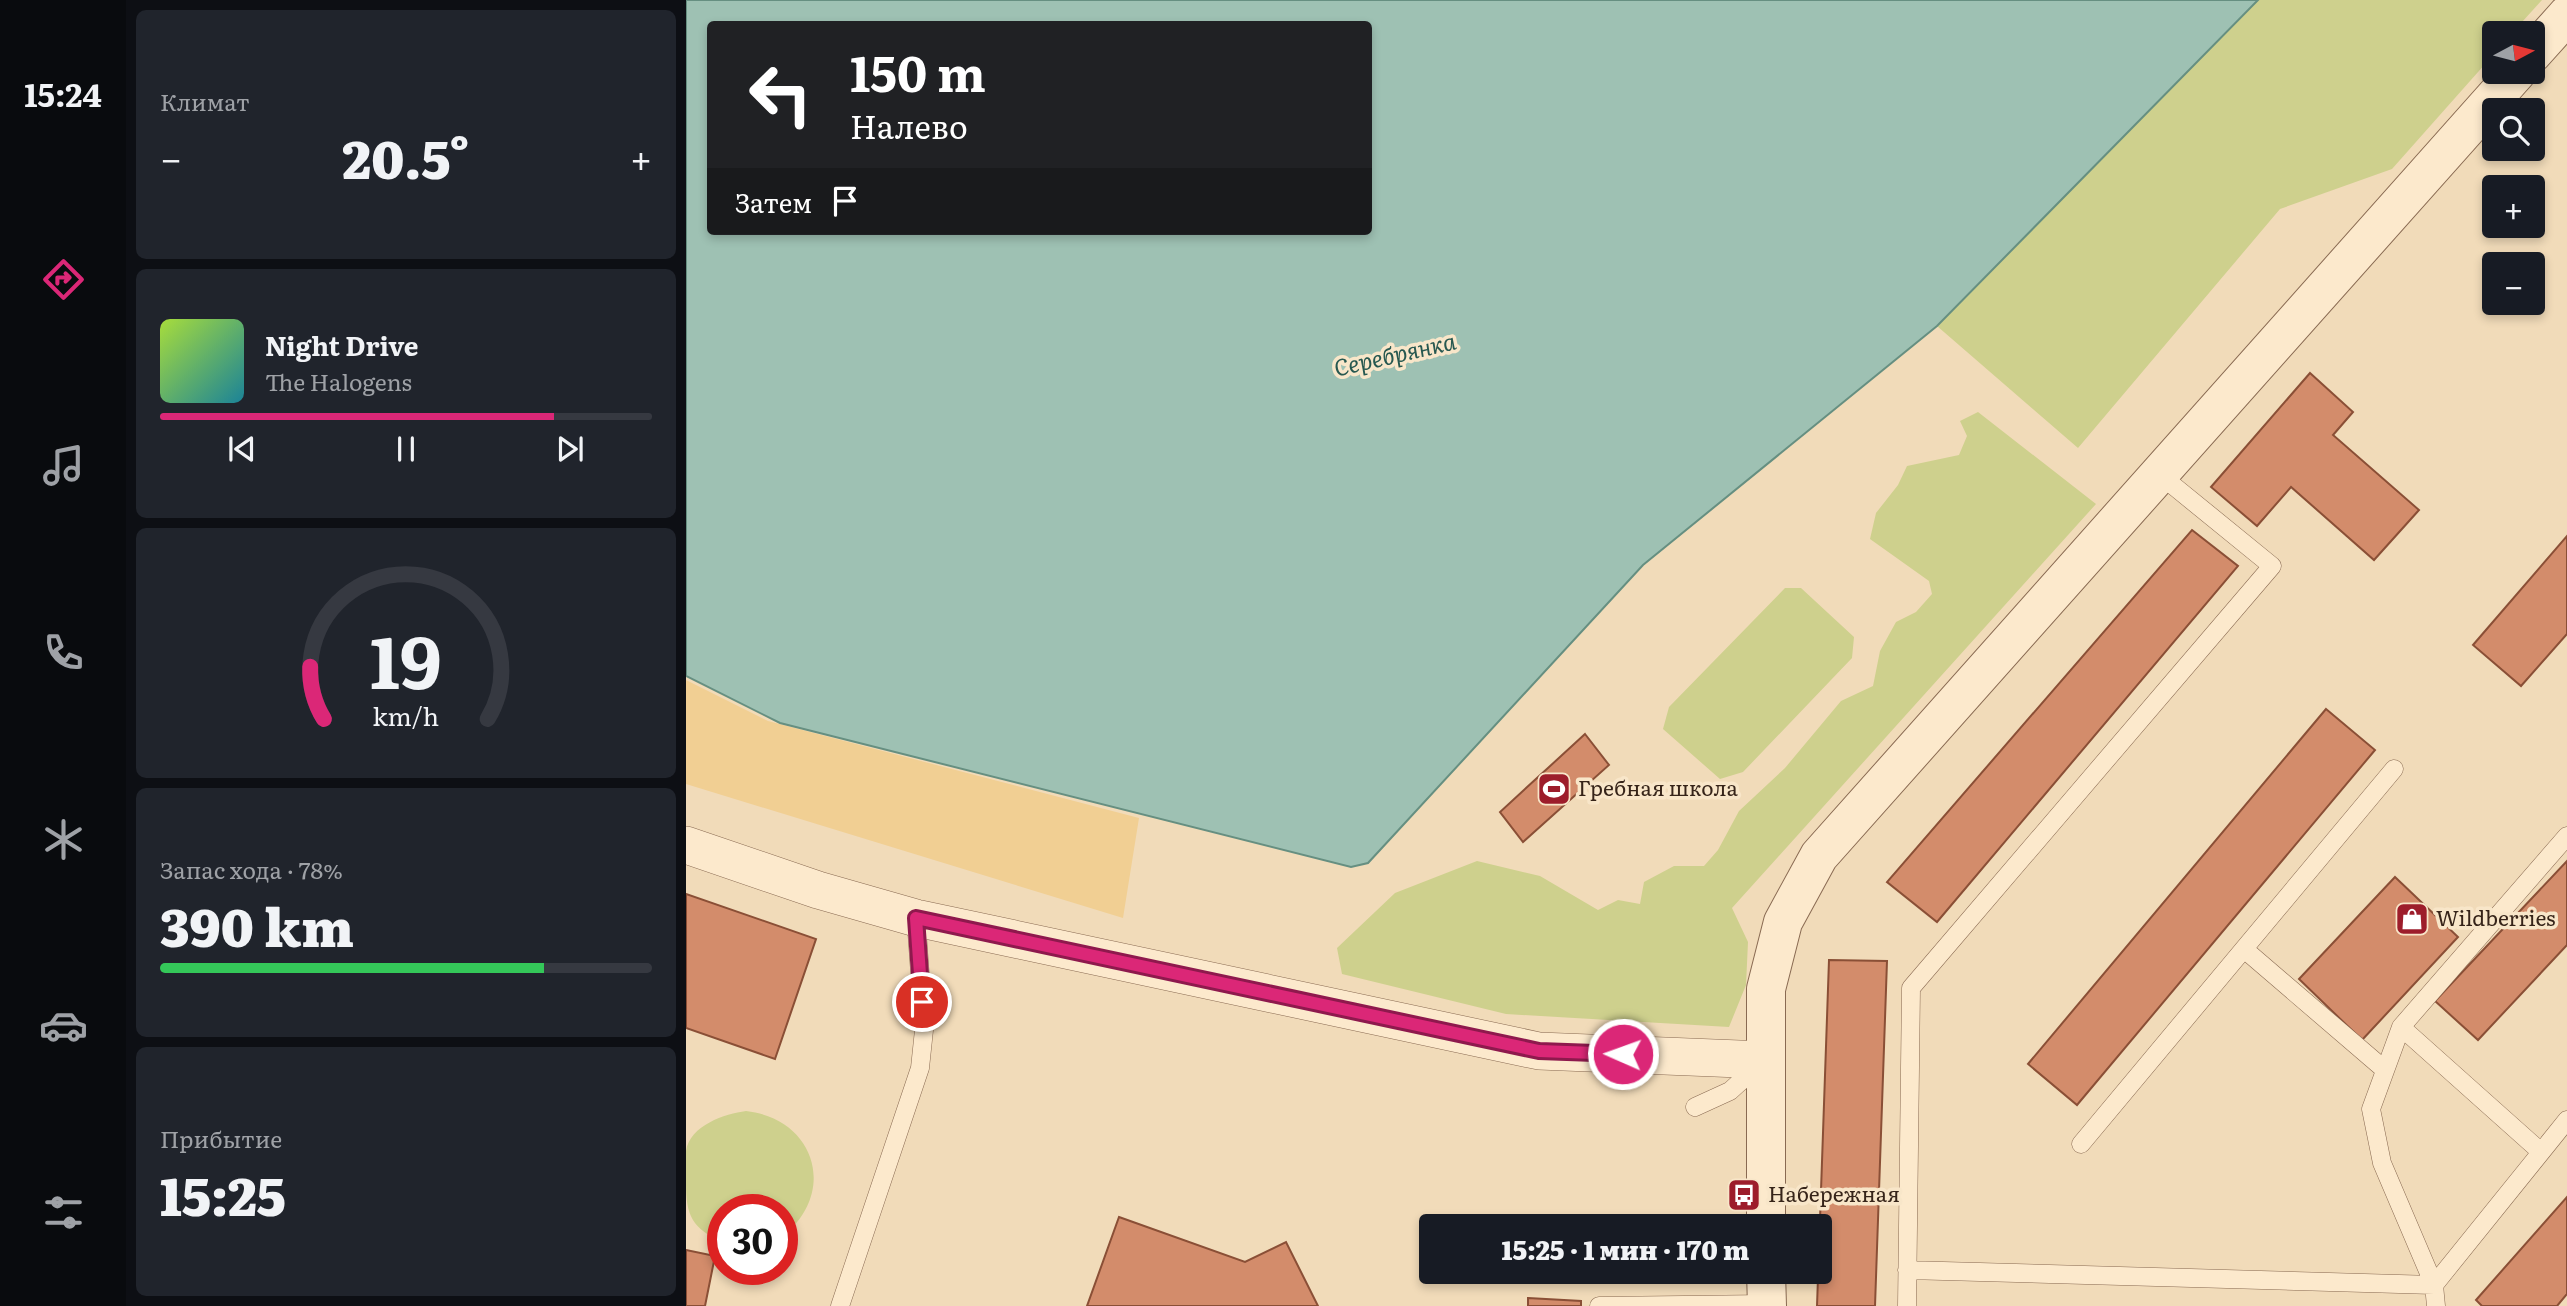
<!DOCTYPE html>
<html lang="ru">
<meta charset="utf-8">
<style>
:root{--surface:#171b24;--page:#20242c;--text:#f1f3f6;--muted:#9ea1a6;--line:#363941;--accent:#db2777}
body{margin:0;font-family:Literata,serif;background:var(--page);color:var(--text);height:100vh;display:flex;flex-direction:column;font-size:26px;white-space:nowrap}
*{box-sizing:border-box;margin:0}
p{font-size:23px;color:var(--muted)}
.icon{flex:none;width:38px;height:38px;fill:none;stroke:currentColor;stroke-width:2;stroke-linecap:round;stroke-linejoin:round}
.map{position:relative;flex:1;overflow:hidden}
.sheet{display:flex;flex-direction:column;gap:10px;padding:10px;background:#0d0f14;width:560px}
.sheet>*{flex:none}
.guide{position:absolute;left:21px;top:21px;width:665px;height:214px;border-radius:7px;box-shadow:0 4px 10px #0003;background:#202124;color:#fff;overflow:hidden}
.needle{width:46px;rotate:83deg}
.fabs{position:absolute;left:1796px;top:21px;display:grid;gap:14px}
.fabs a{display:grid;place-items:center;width:63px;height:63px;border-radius:7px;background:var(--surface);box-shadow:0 4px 10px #0003;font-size:35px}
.speed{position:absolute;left:21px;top:1194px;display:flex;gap:14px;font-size:35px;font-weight:700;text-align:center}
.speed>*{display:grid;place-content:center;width:91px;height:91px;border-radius:50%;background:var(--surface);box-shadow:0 4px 10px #0003;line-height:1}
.speed .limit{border:10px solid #d22;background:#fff;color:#111}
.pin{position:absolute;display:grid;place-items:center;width:60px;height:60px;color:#fff;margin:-30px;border:4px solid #fff;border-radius:50%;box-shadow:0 2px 7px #0007}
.me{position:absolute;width:77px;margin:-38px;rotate:272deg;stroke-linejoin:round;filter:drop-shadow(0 0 5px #0008)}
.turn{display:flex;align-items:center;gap:24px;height:147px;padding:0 28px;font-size:32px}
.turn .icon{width:91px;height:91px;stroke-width:2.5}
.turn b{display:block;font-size:49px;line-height:60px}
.then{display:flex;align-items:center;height:66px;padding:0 28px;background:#0003;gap:14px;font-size:26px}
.big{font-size:52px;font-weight:800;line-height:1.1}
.sheet .card{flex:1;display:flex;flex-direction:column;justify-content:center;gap:10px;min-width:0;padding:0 24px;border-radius:10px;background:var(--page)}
.sheet .dial{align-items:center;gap:0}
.dial svg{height:182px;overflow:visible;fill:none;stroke:var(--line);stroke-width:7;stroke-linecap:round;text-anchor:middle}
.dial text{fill:var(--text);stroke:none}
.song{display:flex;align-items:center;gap:21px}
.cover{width:84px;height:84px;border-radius:10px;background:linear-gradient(135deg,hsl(80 70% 55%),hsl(190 70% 35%))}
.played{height:7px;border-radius:4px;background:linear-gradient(90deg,var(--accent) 80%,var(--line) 80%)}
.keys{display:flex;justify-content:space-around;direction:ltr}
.heat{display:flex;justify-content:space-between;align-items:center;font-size:38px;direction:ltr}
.charge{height:10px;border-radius:5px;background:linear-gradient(90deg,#34c759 78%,var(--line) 0)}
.trip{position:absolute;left:733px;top:1214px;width:413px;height:70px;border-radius:7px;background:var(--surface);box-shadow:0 4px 10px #0003;font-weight:800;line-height:70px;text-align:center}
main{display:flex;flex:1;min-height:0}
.tab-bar{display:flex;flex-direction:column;width:126px;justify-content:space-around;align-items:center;background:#090b0e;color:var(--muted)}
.tab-bar .icon{width:49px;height:49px}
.tab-bar .active{color:var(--accent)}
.tab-bar b{font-size:32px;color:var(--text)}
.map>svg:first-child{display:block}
.green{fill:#ced08d}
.sand{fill:#f1cf93}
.water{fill:#9ec1b3;stroke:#668f81;stroke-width:2;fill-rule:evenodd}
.building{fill:#d38c6b;stroke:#8a4f36;stroke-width:2}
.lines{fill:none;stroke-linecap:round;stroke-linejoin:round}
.service-casing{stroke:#896a52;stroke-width:19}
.minor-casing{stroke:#896a52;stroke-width:38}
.tertiary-casing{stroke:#896a52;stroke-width:40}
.service{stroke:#fce9cc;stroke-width:18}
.minor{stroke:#fce9cc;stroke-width:37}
.tertiary{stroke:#fce9cc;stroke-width:38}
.route-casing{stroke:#8e194d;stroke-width:18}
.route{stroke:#db2777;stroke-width:12}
.labels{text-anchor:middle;stroke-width:7;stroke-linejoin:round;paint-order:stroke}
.poi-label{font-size:21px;fill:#362419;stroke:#f8e6c9;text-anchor:start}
.water-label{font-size:23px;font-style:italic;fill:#275850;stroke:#f8e6c9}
</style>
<main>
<nav class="tab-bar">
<b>15:24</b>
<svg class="icon active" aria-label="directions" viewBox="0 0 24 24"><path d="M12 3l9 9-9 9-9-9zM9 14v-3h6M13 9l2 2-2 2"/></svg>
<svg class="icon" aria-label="music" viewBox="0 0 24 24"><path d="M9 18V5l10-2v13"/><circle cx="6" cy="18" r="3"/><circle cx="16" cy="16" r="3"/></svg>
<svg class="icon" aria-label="phone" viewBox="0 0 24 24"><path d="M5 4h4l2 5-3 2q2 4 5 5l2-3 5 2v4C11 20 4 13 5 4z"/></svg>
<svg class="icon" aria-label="climate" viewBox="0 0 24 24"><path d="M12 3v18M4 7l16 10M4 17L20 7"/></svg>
<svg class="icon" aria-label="car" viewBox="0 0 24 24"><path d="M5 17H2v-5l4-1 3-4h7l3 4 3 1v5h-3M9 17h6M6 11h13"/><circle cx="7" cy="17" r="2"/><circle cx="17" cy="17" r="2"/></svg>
<svg class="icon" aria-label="filters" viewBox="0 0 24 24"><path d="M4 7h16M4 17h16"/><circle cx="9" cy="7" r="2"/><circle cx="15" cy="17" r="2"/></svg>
</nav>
<section class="sheet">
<div class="card"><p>Климат</p>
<div class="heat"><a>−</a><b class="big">20.5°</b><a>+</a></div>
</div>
<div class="card">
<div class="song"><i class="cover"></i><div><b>Night Drive</b><p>The Halogens</p></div></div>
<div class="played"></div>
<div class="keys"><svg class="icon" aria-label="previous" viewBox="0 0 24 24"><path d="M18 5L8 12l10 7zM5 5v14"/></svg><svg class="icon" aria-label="pause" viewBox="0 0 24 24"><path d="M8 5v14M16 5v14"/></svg><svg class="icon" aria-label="next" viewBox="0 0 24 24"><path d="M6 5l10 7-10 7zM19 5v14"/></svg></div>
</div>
<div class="card dial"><svg viewBox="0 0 100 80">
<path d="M14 69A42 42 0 1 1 86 69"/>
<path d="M14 69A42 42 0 0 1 8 46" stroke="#db2777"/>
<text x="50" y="56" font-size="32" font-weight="700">19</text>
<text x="50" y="72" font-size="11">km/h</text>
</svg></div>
<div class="card"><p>Запас хода · 78%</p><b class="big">390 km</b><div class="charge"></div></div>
<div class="card"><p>Прибытие</p><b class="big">15:25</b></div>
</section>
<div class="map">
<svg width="1881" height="1306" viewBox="0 0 1881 1306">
<rect width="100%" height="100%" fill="#f1dbb9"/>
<path class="green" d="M1572 0H1856L1826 33H1808V54L1706 169 1594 209 1392 448 1251 326Z
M1292 412 1410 504 1046 908 1062 942 1060 985 1043 1027 820 1014 656 974 651 948 709 893 791 861 854 876 912 910 932 900 954 904 958 882 988 866H1018L1032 850 1053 811 1099 768 1155 701 1187 686 1194 651 1210 622 1230 612 1246 594 1243 581 1184 539 1190 513 1212 485 1221 466 1273 455 1281 436 1274 421Z
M1099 588H1115L1168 637 1166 658 1057 772 1034 779 977 729 983 707Z
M60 1111C130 1119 152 1193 96 1237V1209H37V1242C6 1229 0 1215 0 1184 0 1173 0 1161 0 1151 4 1125 39 1114 60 1111Z"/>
<path class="sand" d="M0 680 82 721 453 818 437 918 0 784Z"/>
<path class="water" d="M0 0H1572L1251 326 957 565 682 863 665 867 94 723 0 676ZM24 24H682V231H24Z"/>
<path class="building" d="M1624 373 1667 412 1647 435 1733 510 1688 560 1605 487 1571 526 1525 487Z
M1506 530 1552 566 1251 922 1201 882Z
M1881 536V634L1835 686 1787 645Z
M1640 709 1689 750 1391 1105 1342 1064Z
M899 734 923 765 837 842 814 812Z
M1881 861V945L1792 1040 1749 1001Z
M1709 877 1772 937 1676 1040 1613 979Z
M0 894 130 939 89 1059 0 1028Z
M1143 960 1201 961 1189 1306H1131Z
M1881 1197V1294L1871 1306H1796L1790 1300Z
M433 1217 559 1262 600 1242 632 1306H401Z
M0 1250 29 1256 19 1306H0Z
M842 1298 895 1301V1306H842Z"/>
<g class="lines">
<defs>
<path id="service" d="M1881 836 1715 1027 1685 1109 1696 1163 1748 1285 1881 1120
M1558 949 1699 1070
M1715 1027 1855 1152
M1009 1107 1044 1091 1076 1062
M1395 1144 1708 769
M1221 1270 1748 1285 1750 1306
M154 1306 234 1068 238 1030 230 918
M913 1306 1081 1304
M1221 1306 1225 988 1586 566 1473 474"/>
<path id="minor" d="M0 845 132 890 230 918 853 1051 1079 1060"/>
<path id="tertiary" d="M1846 54 1881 15
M1080 1227V989L1097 922 1133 856 1831 72
M1080 1272 1081 1306"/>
</defs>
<use href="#service" class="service-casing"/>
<use href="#minor" class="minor-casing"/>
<use href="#tertiary" class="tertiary-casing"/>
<use href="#service" class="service"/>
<use href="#minor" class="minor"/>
<use href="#tertiary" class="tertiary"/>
</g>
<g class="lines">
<defs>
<path id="route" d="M236 1002 230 918 853 1051 937 1054"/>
</defs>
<use href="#route" class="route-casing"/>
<use href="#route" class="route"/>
</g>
<defs>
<symbol id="stadium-square" viewBox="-11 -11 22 22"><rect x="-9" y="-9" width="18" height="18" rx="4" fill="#9d1d2b" stroke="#f8e6c9"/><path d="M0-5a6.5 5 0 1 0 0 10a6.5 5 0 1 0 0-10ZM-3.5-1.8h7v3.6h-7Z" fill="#fff"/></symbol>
<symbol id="shop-square" viewBox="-11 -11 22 22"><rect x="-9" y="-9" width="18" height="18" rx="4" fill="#9d1d2b" stroke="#f8e6c9"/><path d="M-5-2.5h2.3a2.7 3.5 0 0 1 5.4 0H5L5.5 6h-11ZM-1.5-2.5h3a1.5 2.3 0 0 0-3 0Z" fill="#fff"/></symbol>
<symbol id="bus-square" viewBox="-11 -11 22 22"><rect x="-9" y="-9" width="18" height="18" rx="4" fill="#9d1d2b" stroke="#f8e6c9"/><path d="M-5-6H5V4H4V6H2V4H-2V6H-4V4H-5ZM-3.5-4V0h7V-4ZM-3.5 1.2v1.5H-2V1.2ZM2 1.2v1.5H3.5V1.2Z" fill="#fff"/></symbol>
</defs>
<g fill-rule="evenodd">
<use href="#stadium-square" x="849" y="770" width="38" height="38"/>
<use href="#shop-square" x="1707" y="900" width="38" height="38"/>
<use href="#bus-square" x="1039" y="1176" width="38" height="38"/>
</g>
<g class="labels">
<g class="poi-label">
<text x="892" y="796">Гребная школа</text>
<text x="1750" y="926">Wildberries</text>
<text x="1082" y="1202">Набережная</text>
</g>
<g class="water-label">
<text transform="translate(709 355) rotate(-13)" y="8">Серебрянка</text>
</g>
</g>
</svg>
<div class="fabs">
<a><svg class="needle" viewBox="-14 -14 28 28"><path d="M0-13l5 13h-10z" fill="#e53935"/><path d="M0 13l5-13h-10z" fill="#9ea1a6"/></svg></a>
<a><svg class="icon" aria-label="search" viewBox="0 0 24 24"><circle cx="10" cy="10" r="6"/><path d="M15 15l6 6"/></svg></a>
<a>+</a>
<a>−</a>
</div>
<div class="speed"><div class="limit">30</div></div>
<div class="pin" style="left:236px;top:1002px;background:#d93025"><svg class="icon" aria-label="arrive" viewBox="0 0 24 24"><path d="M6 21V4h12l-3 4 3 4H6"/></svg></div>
<svg class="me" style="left:937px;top:1054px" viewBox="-20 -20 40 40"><circle r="17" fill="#db2777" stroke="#fff" stroke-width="3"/><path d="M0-11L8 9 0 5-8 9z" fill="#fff"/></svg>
<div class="trip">15:25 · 1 мин · 170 m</div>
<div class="guide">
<div class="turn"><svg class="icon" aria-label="left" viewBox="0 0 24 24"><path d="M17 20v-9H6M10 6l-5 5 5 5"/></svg><div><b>150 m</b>Налево</div></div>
<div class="then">Затем<svg class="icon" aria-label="arrive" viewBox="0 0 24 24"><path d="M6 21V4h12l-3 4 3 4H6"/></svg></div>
</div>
</div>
</main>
